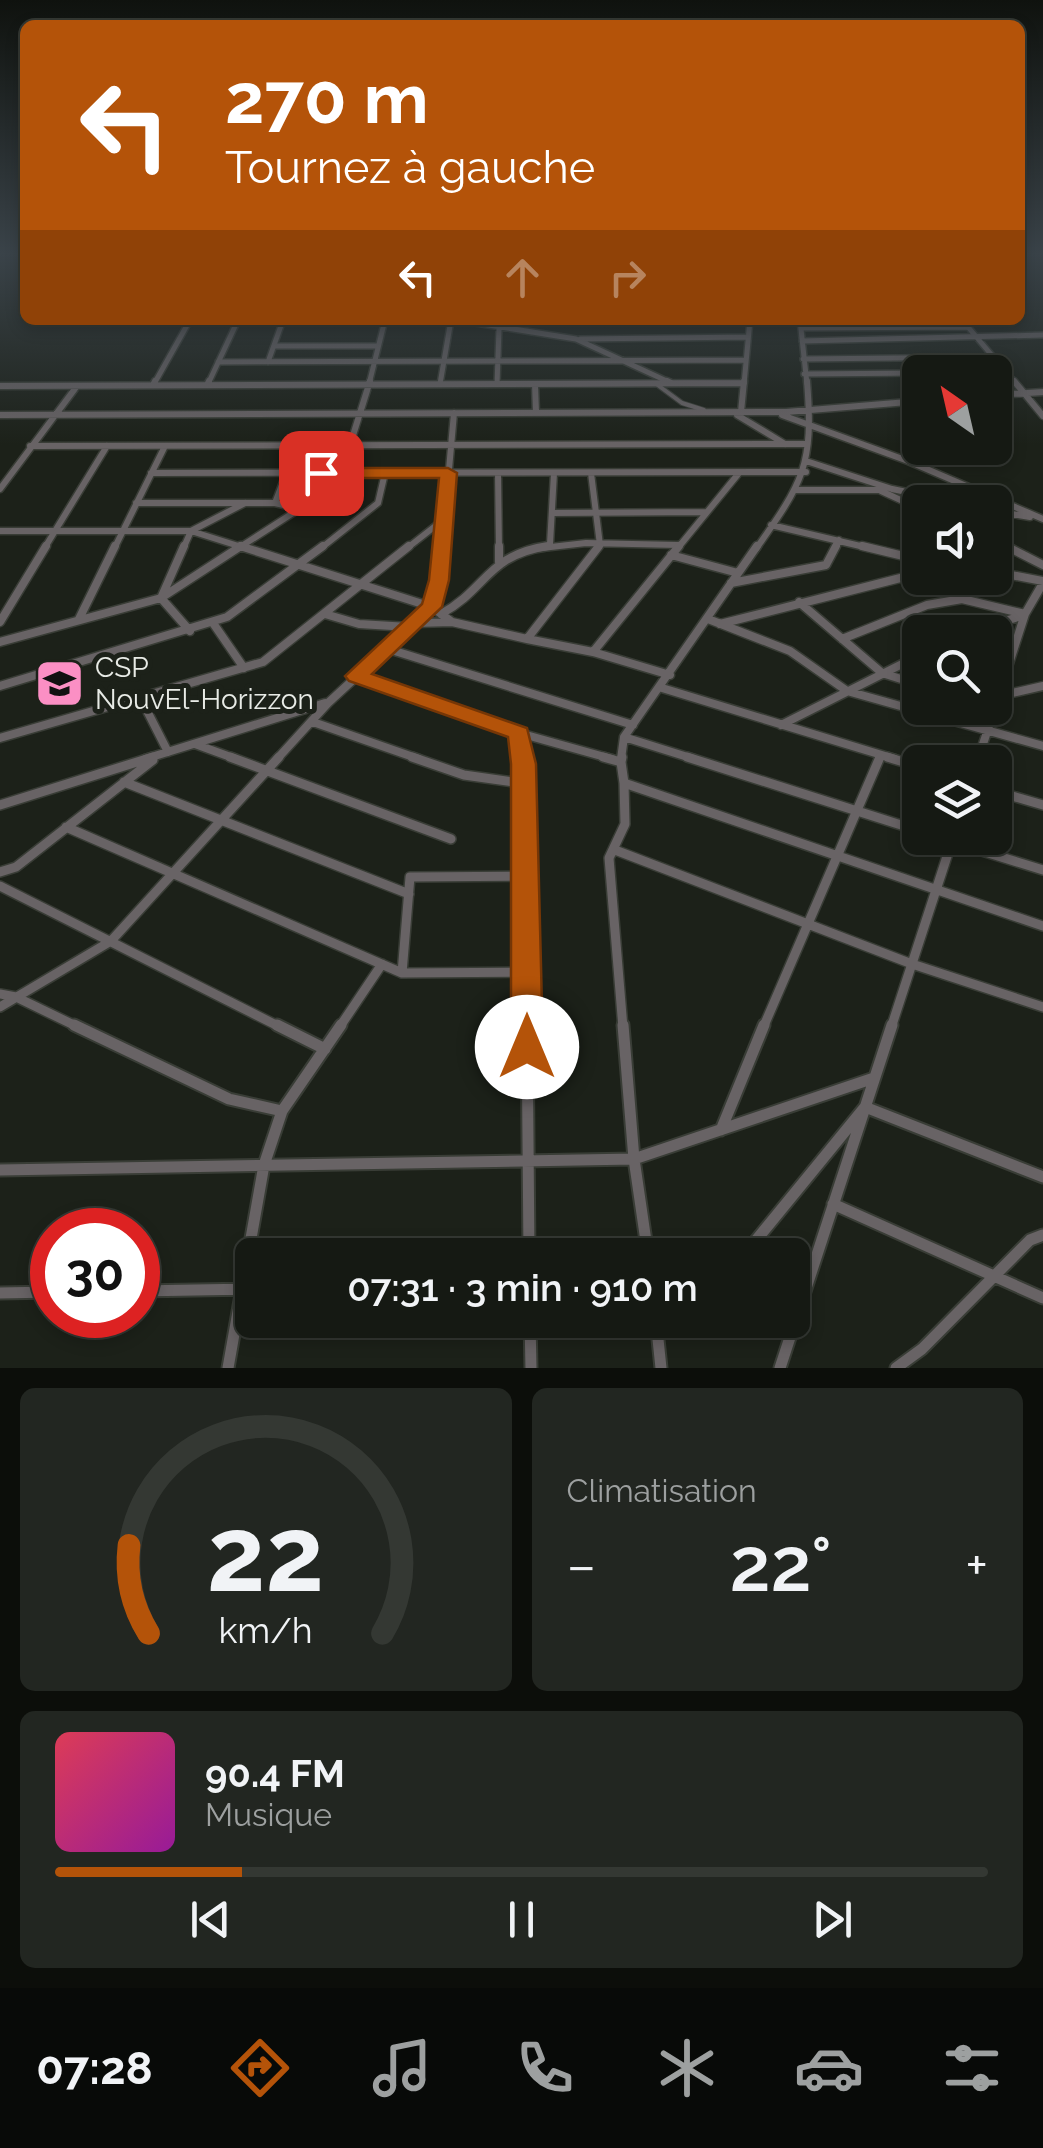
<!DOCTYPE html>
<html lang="fr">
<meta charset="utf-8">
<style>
:root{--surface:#151913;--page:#222621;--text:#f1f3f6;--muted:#9da0a0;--line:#343833;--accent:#b45309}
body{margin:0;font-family:Raleway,sans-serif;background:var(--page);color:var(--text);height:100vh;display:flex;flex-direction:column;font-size:38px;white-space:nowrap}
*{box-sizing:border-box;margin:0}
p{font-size:32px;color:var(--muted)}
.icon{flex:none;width:55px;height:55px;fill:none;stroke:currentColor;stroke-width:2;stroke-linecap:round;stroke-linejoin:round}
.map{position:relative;height:1368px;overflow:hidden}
.side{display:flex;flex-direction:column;gap:20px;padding:20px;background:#0c0e0a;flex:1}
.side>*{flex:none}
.banner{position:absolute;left:20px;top:20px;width:1005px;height:305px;border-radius:15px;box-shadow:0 5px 15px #0003,0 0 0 2px var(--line);background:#b45309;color:#fff;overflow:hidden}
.needle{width:65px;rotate:326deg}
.fabs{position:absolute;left:902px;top:355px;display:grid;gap:20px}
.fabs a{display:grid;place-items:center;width:110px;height:110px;border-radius:15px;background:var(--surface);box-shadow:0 5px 15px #0003,0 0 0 2px var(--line);font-size:50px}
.speed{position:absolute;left:30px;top:1208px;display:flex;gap:20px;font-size:50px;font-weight:700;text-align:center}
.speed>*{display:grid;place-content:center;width:130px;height:130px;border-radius:50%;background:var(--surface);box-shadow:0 5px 15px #0003,0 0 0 2px var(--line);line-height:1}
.speed .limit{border:15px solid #d22;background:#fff;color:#111}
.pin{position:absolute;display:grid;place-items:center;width:85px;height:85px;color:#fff;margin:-42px;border-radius:20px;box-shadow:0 5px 15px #0006}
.me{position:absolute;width:110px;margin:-55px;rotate:0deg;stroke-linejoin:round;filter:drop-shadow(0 0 8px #0008)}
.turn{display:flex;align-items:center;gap:35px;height:210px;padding:0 40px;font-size:45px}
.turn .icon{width:130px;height:130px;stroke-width:2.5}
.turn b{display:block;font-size:70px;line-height:85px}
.lanes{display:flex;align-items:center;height:95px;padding:0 40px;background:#0003;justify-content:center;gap:50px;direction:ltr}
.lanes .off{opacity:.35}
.big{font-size:75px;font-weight:600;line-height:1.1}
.side .tile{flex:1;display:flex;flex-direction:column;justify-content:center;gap:15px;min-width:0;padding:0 35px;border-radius:15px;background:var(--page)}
.side .dial{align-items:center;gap:0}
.dial svg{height:260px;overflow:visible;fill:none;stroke:var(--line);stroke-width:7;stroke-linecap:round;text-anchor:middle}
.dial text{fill:var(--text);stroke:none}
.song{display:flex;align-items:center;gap:30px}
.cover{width:120px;height:120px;border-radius:15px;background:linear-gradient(135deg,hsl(350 70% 55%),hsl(300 70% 35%))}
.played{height:10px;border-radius:5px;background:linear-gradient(90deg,var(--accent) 20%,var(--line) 20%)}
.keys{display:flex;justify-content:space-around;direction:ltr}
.heat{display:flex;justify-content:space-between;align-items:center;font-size:55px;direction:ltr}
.side .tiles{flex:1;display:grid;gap:20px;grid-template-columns:1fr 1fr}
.tile:last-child{grid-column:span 2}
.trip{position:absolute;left:235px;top:1238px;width:575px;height:100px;border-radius:15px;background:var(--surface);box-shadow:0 5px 15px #0003,0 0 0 2px var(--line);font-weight:600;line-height:100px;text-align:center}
.tabs{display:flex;height:160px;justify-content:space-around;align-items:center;background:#080a08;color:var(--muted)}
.tabs .icon{width:70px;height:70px}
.tabs .on{color:var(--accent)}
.tabs b{font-size:45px;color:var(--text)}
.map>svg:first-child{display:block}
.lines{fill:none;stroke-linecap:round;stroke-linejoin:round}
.pedestrian-casing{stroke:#393d36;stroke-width:6}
.minor-far4-casing{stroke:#393d36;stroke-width:8}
.minor-far3-casing{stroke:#393d36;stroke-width:9}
.minor-far2-casing{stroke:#393d36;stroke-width:11}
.minor-far1-casing{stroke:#393d36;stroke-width:12}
.minor-casing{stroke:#393d36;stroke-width:15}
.pedestrian{stroke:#686365;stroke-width:4}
.minor-far4{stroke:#686365;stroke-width:5}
.minor-far3{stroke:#686365;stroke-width:6}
.minor-far2{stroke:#686365;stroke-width:8}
.minor-far1{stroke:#686365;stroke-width:9}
.minor{stroke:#686365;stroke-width:11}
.route{fill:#b45309;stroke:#753606;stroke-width:2.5}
.labels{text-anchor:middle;stroke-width:10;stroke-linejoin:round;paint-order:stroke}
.poi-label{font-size:28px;fill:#e8ebe6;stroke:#1c2119;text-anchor:start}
</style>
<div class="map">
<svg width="1043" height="1368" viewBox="0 0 1043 1368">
<rect width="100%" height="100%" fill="#1c2119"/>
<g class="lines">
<defs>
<path id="pedestrian" d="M655 383 682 403 704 410"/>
<path id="minor-far4" d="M131 320H172
M457 320 576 339 671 383
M800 320 807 384
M801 328 968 327 1016 384
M580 339 748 337
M802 341 1043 335
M274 346H378
M803 359 993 357
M218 362 746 360
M268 362 283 320
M804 374 920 373
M154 384 190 320
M208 384 238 320
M369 384 385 320
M440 384 451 320
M497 384 499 329
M529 384 744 383
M744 384 750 320"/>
<path id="minor-far3" d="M667 381 671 383
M1014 381 1043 416
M535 384 536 413
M153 385 155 381
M207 385 209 381
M0 386 744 383
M995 395 1043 392
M741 412 744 381
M0 415 786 412 920 401
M737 415 785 444
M782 415 908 461 1043 519
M350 445 370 381
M30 446 807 444
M806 461 892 489 956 502
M151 473 806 472
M498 473 499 549
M591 473 600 545 597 549
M0 489 77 386
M797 490H883
M881 491 920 509
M136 503H275L300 509
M275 503 297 445
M995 511 1030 517
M552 513 706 512
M771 525 873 549
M0 531H191L248 549
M995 532 1012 514
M995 541 1011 549
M550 544 554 473
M44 549 107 446
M114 549 165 446
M183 549 191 531 245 503
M237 549 307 504 315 496 321 473
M320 549 378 503 385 473
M406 549 443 520
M442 549 454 413
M533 549 586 543 679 545
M677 549 739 473
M756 549C803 482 814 466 807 381
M834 549 839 540"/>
<path id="minor-far2" d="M184 546 161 598 190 631
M240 546 432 607 452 622 415 623
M499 546V562
M862 546 920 560
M1006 546 1043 565
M671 555 738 573
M995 572 1043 581
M943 578 958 589 962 599
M731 583 826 565 836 546
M799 602 882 673 920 685
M325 614 359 624 409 627
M441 614C487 589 487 555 548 546
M79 619 115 546
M708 619 790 651 847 691 1043 746
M0 622 46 546
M452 622 527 639 599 546
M213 623 244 668
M720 624 920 573
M971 632 1024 615
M527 639 593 652 670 675
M842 639 927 605 962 599 1025 614
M0 642 161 598 241 546
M995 644 1014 647
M385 648 633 725
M593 652 679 546
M357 676 519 733 612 759
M0 686 227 617 323 546
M662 688 895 759
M999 696 1043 686
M140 697 168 752
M995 707 1025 614 1043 583
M313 722 419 759
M781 725 920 655
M519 733 523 759
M624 737 694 759
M0 738 263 662 409 546
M195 744 236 759
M145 759 325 703
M277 759 328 703 432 607 442 546
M621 759 624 737 757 546
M879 759 881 755
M978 759 995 708"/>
<path id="minor-far1" d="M230 757 451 839
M412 757 464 775 521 783
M523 757 527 1028
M603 757 621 762 622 757
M687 757 920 831
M887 757 920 767
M621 762 624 783 1043 926
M977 762 979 757
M124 782 409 894
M995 791 1043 805
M0 805 153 757
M66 827 402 973 526 972
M940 838 1043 870
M615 850 912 964 1043 1007
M0 872 16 867 153 760
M0 886 282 1028
M402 973 410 877 525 876
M0 994 16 997 80 1028
M0 1007 111 941 279 757
M339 1028 382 964
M623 1028 609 858 625 824 624 783
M763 1028 880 757
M891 1028 953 838"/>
<path id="minor" d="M74 1025 229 1099 282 1111
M277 1025 325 1049
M527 1025 529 1255
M623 1025 634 1159 648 1255
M721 1130 764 1025
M0 1170 634 1159 874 1078
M833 1204 1043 1298
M744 1255 865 1107 1043 1177
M138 1291 252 1289
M0 1293 52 1292
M530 1320 531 1368
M656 1320 661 1368
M228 1368 264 1165 282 1111 341 1025
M780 1368 892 1025
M896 1368 922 1349 1030 1240 1043 1235"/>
</defs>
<use href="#pedestrian" class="pedestrian-casing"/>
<use href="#minor-far4" class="minor-far4-casing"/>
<use href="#minor-far3" class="minor-far3-casing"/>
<use href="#minor-far2" class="minor-far2-casing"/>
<use href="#minor-far1" class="minor-far1-casing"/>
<use href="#minor" class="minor-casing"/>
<use href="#pedestrian" class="pedestrian"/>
<use href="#minor-far4" class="minor-far4"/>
<use href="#minor-far3" class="minor-far3"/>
<use href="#minor-far2" class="minor-far2"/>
<use href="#minor-far1" class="minor-far1"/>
<use href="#minor" class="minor"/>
</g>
<linearGradient id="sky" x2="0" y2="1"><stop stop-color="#0f120e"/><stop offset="0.57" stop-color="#3a4349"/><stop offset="1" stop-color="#3a4349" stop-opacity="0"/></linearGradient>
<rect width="1043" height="445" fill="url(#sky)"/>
<path class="route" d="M448 468 457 473 449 580 442 607 372 674 527 728 536 764 543 1047 538 1056 527 1060 515 1056 511 1047V764L508 737 349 681 345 676 422 604 429 580 439 478H321L313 473 321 468Z"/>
<defs>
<symbol id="school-square" viewBox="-11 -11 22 22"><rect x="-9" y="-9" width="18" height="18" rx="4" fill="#fb8fc4" stroke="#1c2119"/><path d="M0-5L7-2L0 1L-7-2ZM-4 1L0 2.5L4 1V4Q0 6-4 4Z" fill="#111"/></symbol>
</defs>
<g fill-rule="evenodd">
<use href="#school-square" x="32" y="656" width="55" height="55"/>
</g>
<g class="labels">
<g class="poi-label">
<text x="95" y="677">CSP<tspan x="95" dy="32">NouvEl-Horizzon</tspan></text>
</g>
</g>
</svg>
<div class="fabs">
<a><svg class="needle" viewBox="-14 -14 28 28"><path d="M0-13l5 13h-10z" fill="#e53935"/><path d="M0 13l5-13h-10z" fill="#9da0a0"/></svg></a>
<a><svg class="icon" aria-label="sound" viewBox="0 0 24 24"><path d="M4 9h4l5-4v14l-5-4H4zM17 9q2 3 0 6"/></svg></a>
<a><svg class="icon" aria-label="search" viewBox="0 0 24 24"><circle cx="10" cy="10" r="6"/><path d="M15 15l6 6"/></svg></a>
<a><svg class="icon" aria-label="layers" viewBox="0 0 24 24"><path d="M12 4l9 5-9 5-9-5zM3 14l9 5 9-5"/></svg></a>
</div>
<div class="speed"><div class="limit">30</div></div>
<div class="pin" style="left:321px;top:473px;background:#d93025"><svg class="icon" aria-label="arrive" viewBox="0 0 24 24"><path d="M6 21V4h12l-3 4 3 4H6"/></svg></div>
<svg class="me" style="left:527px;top:1047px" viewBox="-20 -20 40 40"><circle r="19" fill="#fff"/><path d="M0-13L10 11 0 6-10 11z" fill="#b45309"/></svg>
<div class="trip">07:31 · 3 min · 910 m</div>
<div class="banner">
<div class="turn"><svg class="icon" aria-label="left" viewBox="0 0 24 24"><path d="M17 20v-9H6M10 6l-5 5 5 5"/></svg><div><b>270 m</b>Tournez à gauche</div></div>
<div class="lanes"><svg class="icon" aria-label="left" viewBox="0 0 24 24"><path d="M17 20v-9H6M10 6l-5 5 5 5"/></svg><svg class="icon off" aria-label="ahead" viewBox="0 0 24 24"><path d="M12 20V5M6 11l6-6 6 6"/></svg><svg class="icon off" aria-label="right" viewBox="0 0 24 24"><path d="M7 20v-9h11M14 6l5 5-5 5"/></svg></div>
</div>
</div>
<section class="side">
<div class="tiles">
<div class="tile dial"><svg viewBox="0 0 100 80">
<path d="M14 69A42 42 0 1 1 86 69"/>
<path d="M14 69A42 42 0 0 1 8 42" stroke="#b45309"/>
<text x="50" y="56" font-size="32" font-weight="700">22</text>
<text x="50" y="72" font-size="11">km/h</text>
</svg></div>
<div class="tile"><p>Climatisation</p>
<div class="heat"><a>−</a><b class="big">22°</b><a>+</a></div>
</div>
<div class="tile">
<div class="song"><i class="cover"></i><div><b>90.4 FM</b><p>Musique</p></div></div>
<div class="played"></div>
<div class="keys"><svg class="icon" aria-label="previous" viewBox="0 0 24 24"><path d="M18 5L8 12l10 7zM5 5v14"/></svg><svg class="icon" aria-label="pause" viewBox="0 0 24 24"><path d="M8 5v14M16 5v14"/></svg><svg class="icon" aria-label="next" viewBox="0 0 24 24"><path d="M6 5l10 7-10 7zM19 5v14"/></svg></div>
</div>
</div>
</section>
<nav class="tabs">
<b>07:28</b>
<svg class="icon on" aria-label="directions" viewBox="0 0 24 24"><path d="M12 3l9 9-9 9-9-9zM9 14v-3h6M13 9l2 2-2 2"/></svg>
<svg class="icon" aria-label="music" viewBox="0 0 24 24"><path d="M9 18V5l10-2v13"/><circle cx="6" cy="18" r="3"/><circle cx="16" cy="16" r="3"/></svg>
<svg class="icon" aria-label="phone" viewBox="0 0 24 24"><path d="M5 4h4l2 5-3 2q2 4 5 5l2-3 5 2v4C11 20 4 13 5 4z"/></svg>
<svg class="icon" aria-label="climate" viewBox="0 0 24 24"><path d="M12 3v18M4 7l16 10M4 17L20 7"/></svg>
<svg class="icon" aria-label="car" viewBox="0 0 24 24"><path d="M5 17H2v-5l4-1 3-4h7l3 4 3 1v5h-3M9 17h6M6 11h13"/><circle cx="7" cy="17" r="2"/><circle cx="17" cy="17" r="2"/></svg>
<svg class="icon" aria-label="filters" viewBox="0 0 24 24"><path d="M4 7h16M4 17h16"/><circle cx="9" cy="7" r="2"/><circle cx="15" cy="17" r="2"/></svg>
</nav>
